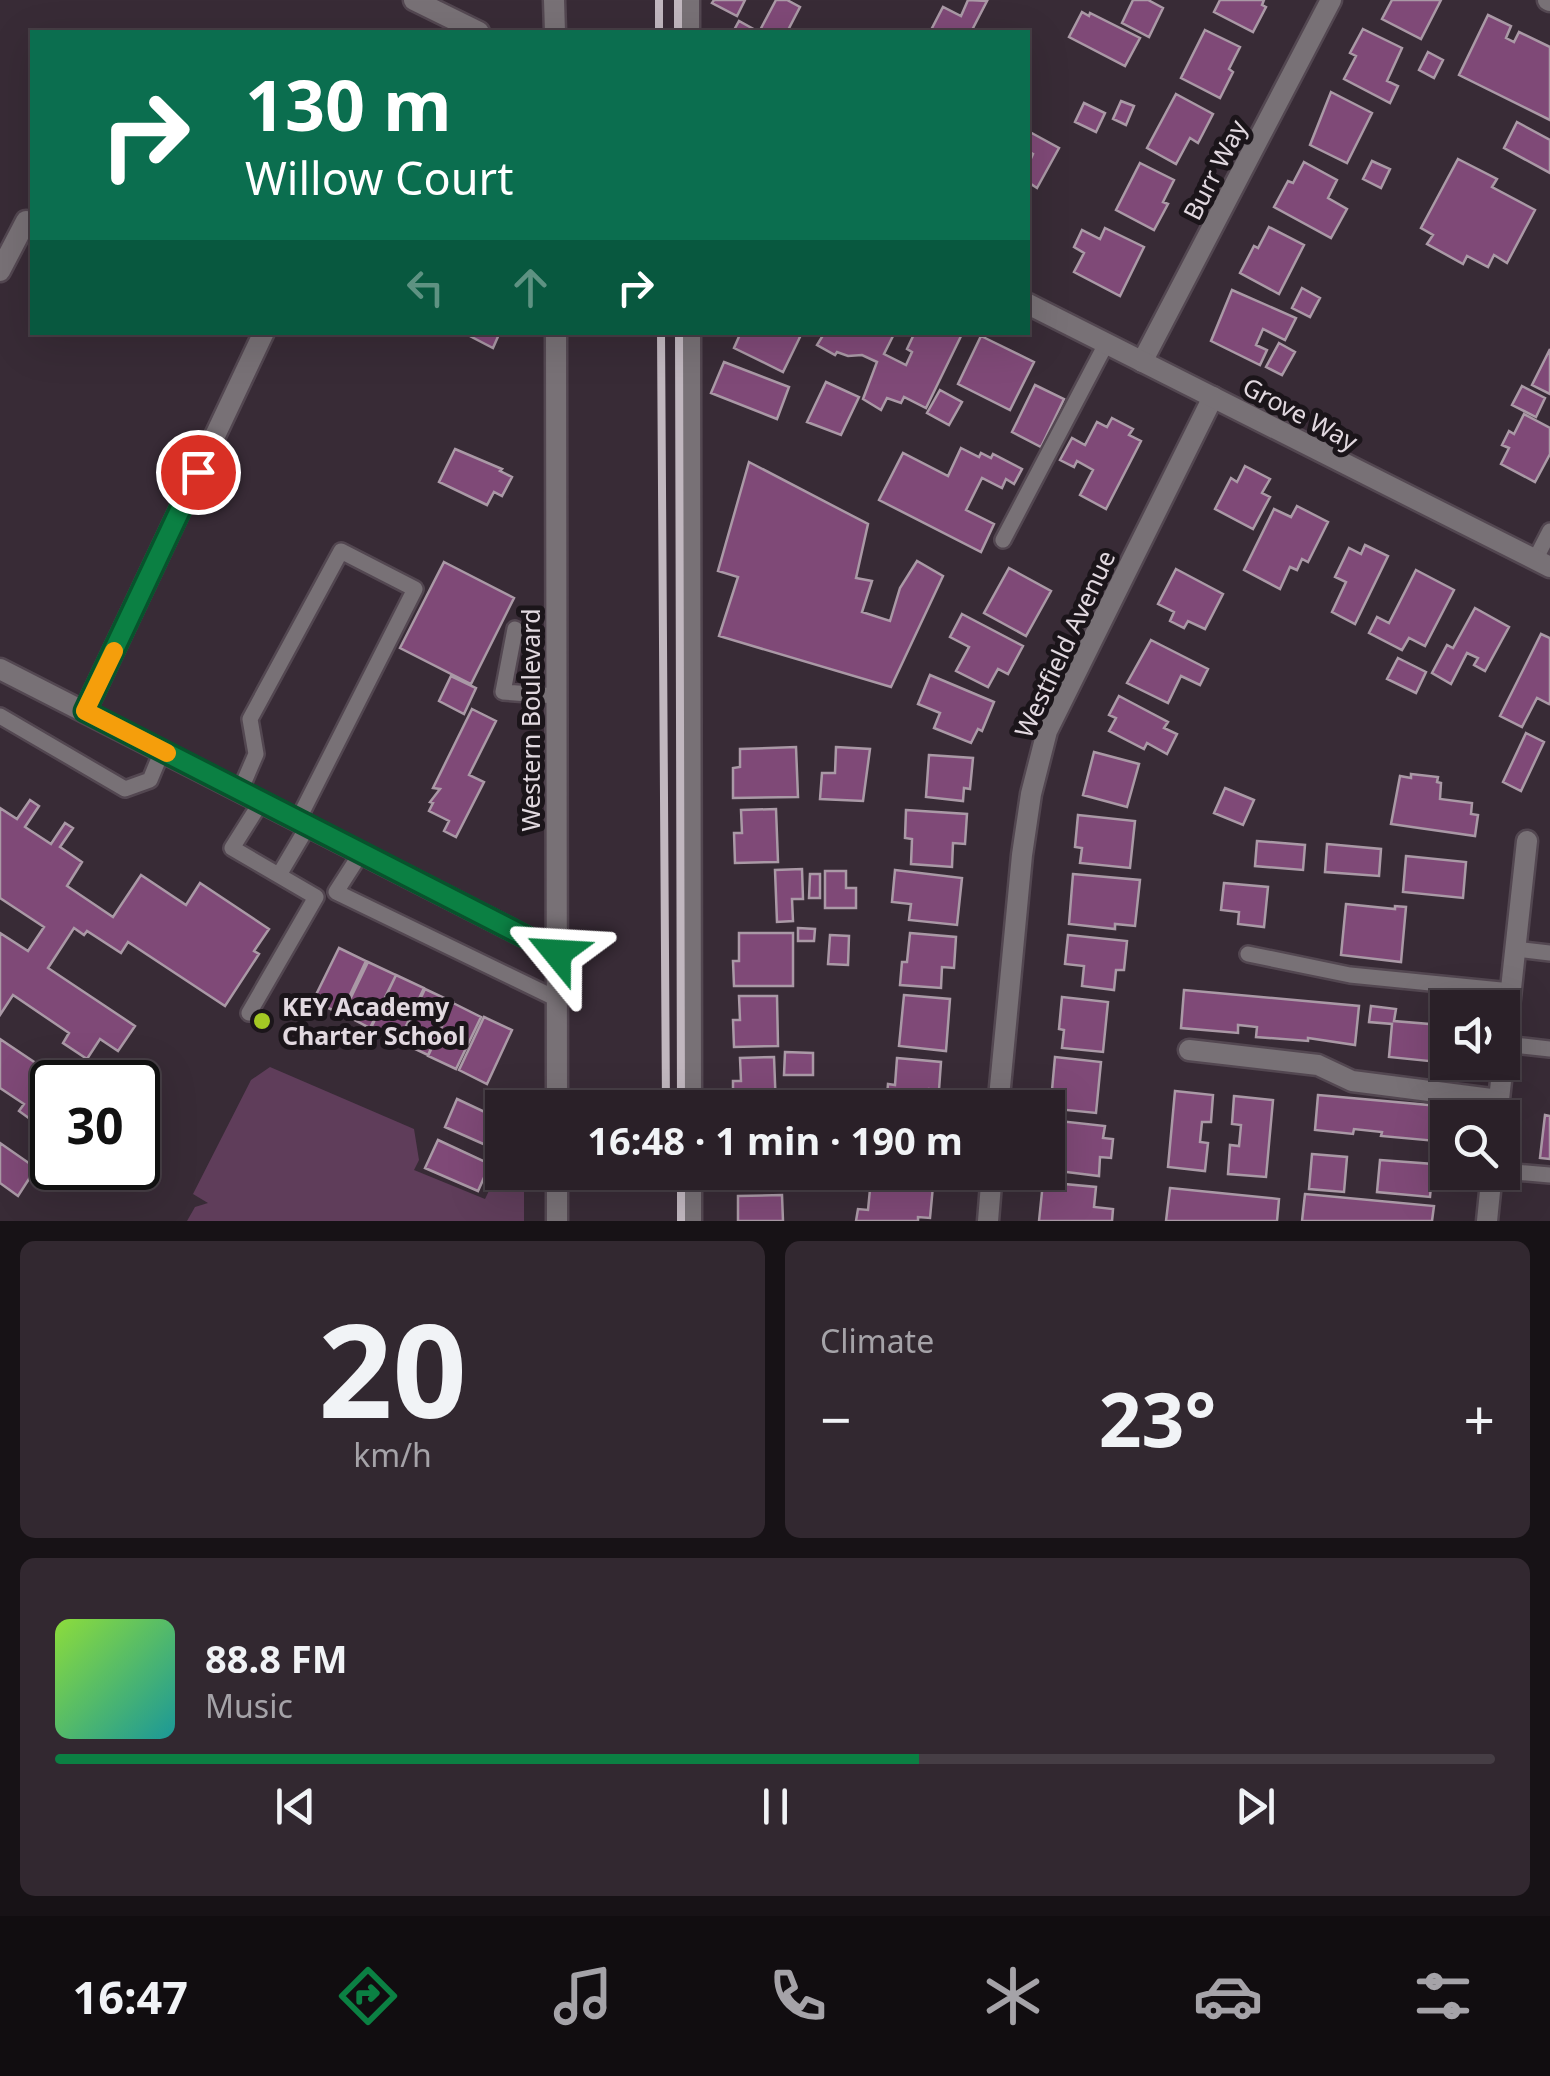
<!DOCTYPE html>
<meta charset="utf-8">
<style>
:root{--surface:#2a2028;--page:#322830;--text:#f1f3f6;--muted:#a5a3a8;--line:#463e45;--accent:#0b8043}
body{margin:0;font-family:"Noto Sans",sans-serif;background:var(--page);color:var(--text);height:100vh;display:flex;flex-direction:column;font-size:38px;white-space:nowrap}
*{box-sizing:border-box;margin:0}
p{font-size:32px;color:var(--muted)}
.icon{flex:none;width:55px;height:55px;fill:none;stroke:currentColor;stroke-width:2;stroke-linecap:round;stroke-linejoin:round}
.map{position:relative;height:1221px;overflow:hidden}
.details{display:flex;flex-direction:column;gap:20px;padding:20px;background:#171216;flex:1}
.details>*{flex:none}
.hud{position:absolute;left:30px;top:30px;width:1000px;height:305px;border-radius:0px;box-shadow:0 10px 40px #0002,0 0 0 2px var(--line);background:#0b6e4f;color:#fff;overflow:hidden}
.tools{position:absolute;left:1430px;top:990px;display:grid;gap:20px}
.tools a{display:grid;place-items:center;width:90px;height:90px;border-radius:0px;background:var(--surface);box-shadow:0 10px 40px #0002,0 0 0 2px var(--line);font-size:50px}
.speed{position:absolute;left:30px;top:1060px;display:flex;gap:20px;font-size:50px;font-weight:700;text-align:center}
.speed>*{display:grid;place-content:center;width:130px;height:130px;border-radius:50%;background:var(--surface);box-shadow:0 10px 40px #0002,0 0 0 2px var(--line);line-height:1}
.speed .limit{border:5px solid #111;border-radius:15px;background:#fff;color:#111}
.pin{position:absolute;display:grid;place-items:center;width:85px;height:85px;color:#fff;margin:-42px;border:5px solid #fff;border-radius:50%;box-shadow:0 2px 10px #0007}
.me{position:absolute;width:110px;margin:-55px;rotate:297deg;stroke-linejoin:round;filter:drop-shadow(0 0 8px #0008)}
.turn{display:flex;align-items:center;gap:35px;height:210px;padding:0 50px;font-size:45px}
.turn .icon{width:130px;height:130px;stroke-width:2.5}
.turn b{display:block;font-size:70px;line-height:85px}
.lanes{display:flex;align-items:center;height:95px;padding:0 50px;background:#0003;justify-content:center;gap:50px;direction:ltr}
.lanes .off{opacity:.35}
.big{font-size:75px;font-weight:700;line-height:1.1}
.details .card{flex:1;display:flex;flex-direction:column;justify-content:center;gap:15px;min-width:0;padding:0 35px;border-radius:15px;background:var(--page)}
.details .dial{align-items:center;gap:0}
.dial b{font-size:130px;line-height:1}
.song{display:flex;align-items:center;gap:30px}
.cover{width:120px;height:120px;border-radius:15px;background:linear-gradient(135deg,hsl(90 70% 55%),hsl(180 70% 35%))}
.played{height:10px;border-radius:5px;background:linear-gradient(90deg,var(--accent) 60%,var(--line) 60%)}
.keys{display:flex;justify-content:space-around;direction:ltr}
.heat{display:flex;justify-content:space-between;align-items:center;font-size:55px;direction:ltr}
.details .tiles{flex:1;display:grid;gap:20px;grid-template-columns:1fr 1fr}
.card:last-child{grid-column:span 2}
.trip{position:absolute;left:485px;top:1090px;width:580px;height:100px;border-radius:0px;background:var(--surface);box-shadow:0 10px 40px #0002,0 0 0 2px var(--line);font-weight:700;line-height:100px;text-align:center}
.tabs{display:flex;height:160px;justify-content:space-around;align-items:center;background:#110d10;color:var(--muted)}
.tabs .icon{width:70px;height:70px}
.tabs .selected{color:var(--accent)}
.tabs b{font-size:45px;color:var(--text)}
.map>svg:first-child{display:block}
.green{fill:#5f3d5a}
.building{fill:#7f4977;stroke:#aa99a6;stroke-width:2.5}
.lines{fill:none;stroke-linecap:round;stroke-linejoin:round}
.service-casing{stroke:#534751;stroke-width:20}
.minor-casing{stroke:#534751;stroke-width:25}
.tertiary-casing{stroke:#534751;stroke-width:25}
.service{stroke:#787176;stroke-width:15}
.minor{stroke:#787176;stroke-width:20}
.tertiary{stroke:#787176;stroke-width:20}
.rail{stroke:#c1b7bf;stroke-width:8}
.route-casing{stroke:#07532c;stroke-width:25}
.route{stroke:#0b8043;stroke-width:18}
.slow{stroke:#f59e0b;stroke-width:18}
.poi-dot{fill:#a4c824;stroke:#1b151a;stroke-width:4}
.labels{text-anchor:middle;stroke-width:10;stroke-linejoin:round;paint-order:stroke}
.street-label{font-size:25px;fill:#e2d9e0;stroke:#1b151a}
.poi-label{font-size:25px;font-weight:bold;fill:#e2d9e0;stroke:#1b151a;text-anchor:start}
</style>
<div class="map">
<svg width="1550" height="1221" viewBox="0 0 1550 1221">
<rect width="100%" height="100%" fill="#382b36"/>
<path class="green" d="M270 1067 414 1129 419 1160 414 1170 485 1199 502 1164V1172L524 1173V1221H187L195 1207 208 1203 193 1194 251 1080Z"/>
<path class="building" d="M714 0H745L737 16 712 3Z
M776 0H787L800 7 787 32H733L739 21 759 32Z
M968 0 987 1 971 32H930L943 7 961 16Z
M1133 0H1148L1163 8 1149 37 1122 23Z
M1220 0H1264L1262 5 1266 7 1253 32 1214 12Z
M1392 0H1441L1421 39 1382 19Z
M1082 12 1089 16 1090 13 1140 38 1125 66 1069 37Z
M1488 15 1511 26 1506 38 1514 42 1519 32 1550 47V120L1459 75Z
M1363 29 1402 48 1387 81 1398 86 1390 103 1344 79 1356 56 1350 53Z
M1205 30 1240 47 1229 69 1233 72 1220 98 1181 78Z
M1428 52 1443 60 1434 78 1419 70Z
M1331 92 1372 113 1347 163 1310 145Z
M1176 94 1213 114 1198 143 1190 138 1176 164 1147 148Z
M1121 101 1134 106 1126 125 1113 119Z
M1084 103 1105 113 1096 132 1075 122Z
M1517 122 1550 140V173L1504 148Z
M1028 131 1059 148 1037 188 1028 182V165L1033 154 1028 151Z
M1458 159 1497 179 1492 187 1535 210 1507 263 1494 255 1488 267 1467 256 1463 264 1427 244 1433 235 1421 228Z
M1372 161 1390 169 1381 188 1363 179Z
M1304 162 1337 180 1328 198 1347 209 1331 238 1274 207 1288 181 1293 183Z
M1140 163 1174 180 1163 202 1168 204 1154 230 1116 210Z
M1269 227 1304 245 1279 294 1240 273 1254 246 1258 248Z
M1105 228 1144 247 1120 296 1074 272 1084 253 1074 247 1082 230 1100 239Z
M1302 288 1320 298 1310 317 1292 308Z
M1232 290 1296 318 1285 340 1263 329 1256 345 1267 350 1260 365 1211 341Z
M462 332H500L493 348Z
M741 332H793L800 337 783 372 734 348Z
M825 332H895L884 354 906 365 912 352 907 349 915 332H963L926 408 904 397 901 403 887 398 881 410 863 399 877 362 862 355 848 356 837 352 835 355 817 345Z
M981 336 1034 362 1010 410 958 384Z
M1279 343 1295 352 1282 375 1266 367Z
M1550 349V394L1532 385Z
M724 362 789 387 777 419 711 393Z
M826 382 859 397 841 435 807 422Z
M1035 385 1064 399 1041 447 1012 432Z
M1522 386 1545 398 1536 417 1512 405Z
M940 390 962 402 949 425 927 413Z
M1524 414 1550 428V454L1535 482 1501 464 1509 448 1502 445 1509 431 1514 434Z
M1112 418 1133 429 1129 435 1141 441 1106 509 1080 495 1093 470 1077 461 1074 467 1060 460 1072 438 1085 445 1097 422 1107 427Z
M961 448 979 457 981 453 991 458 993 454 1022 469 1014 484 1006 479 1002 488 982 478 966 510 994 524 981 552 879 500 903 453 948 476Z
M455 449 502 469 500 471 512 477 502 496 494 492 487 505 439 482Z
M749 462 868 524 856 578 872 581 862 612 890 621 900 588 917 561 943 576 891 687 719 636 738 577 718 571Z
M1245 466 1270 479 1262 493 1270 497 1253 529 1215 509 1231 478 1237 482Z
M1297 506 1328 522 1308 562 1302 559 1297 570 1290 567 1280 589 1244 570 1274 509 1291 517Z
M1365 545 1388 556 1355 624 1332 612 1346 582 1335 577 1349 548 1361 554Z
M444 562 514 598 471 684 400 648Z
M1009 568 1051 591 1026 636 984 613Z
M1176 569 1223 594 1205 629 1188 621 1184 628 1170 621 1174 612 1158 604Z
M1416 570 1454 590 1425 646 1409 638 1402 650 1369 633 1377 617 1389 623Z
M1475 608 1509 627 1485 671 1474 665 1478 658 1467 653 1451 684 1432 673 1447 645 1453 648Z
M962 614 1023 646 1008 674 998 669 988 687 956 671 969 647 950 637Z
M1541 634 1550 638V702L1549 704 1537 698 1522 727 1500 716Z
M1151 640 1208 669 1200 685 1181 676 1168 703 1127 683Z
M1398 658 1426 672 1416 693 1387 679Z
M930 675 994 702 982 731 978 729 971 743 934 728 940 713 918 704Z
M451 676 476 688 464 714 439 701Z
M1119 696 1168 722 1164 728 1177 734 1167 754 1147 743 1144 749 1109 731 1116 718 1109 715Z
M472 709 496 721 469 775 484 782 456 837 444 831 449 821 429 811 433 803 430 802 440 789 433 788Z
M1526 733 1544 742 1521 791 1503 782Z
M796 747 798 797 733 798V768L740 767V749Z
M836 747 870 749 863 801 820 799 822 773H835Z
M1094 752 1139 764 1127 807 1083 795Z
M929 755 973 758 970 789 964 788 963 801 926 797Z
M1411 774 1438 777 1437 782 1441 783 1440 799 1472 803 1471 814 1478 815 1475 836 1391 824 1400 776 1411 778Z
M1225 788 1254 800 1243 825 1214 813Z
M30 800 39 806 25 827 51 844 65 823 73 828 60 847 82 862 67 886 113 917 141 875 186 905 200 883 269 929 254 951 259 954 225 1006 128 942 121 953 87 931 84 935 74 928 48 968 135 1026 118 1051 100 1039 87 1059 63 1043 69 1033 13 995 0 1015V933L28 951 44 927 0 898V808L17 819Z
M776 809 778 862 735 863 734 833H742L741 810Z
M906 810 967 814 965 844 953 843 952 867 911 864 912 839 905 838Z
M1078 815 1135 821 1130 868 1080 863 1082 848 1075 847Z
M1257 841 1305 845 1303 870 1255 866Z
M1327 844 1381 849 1379 876 1325 872Z
M1406 856 1466 862 1463 898 1403 892Z
M802 869 803 899H792L793 921 777 922 775 870Z
M895 870 962 878 957 925 909 920 911 904 892 902Z
M825 871H846V888H856V908H825Z
M810 874H820V898H809Z
M1073 874 1140 880 1135 926 1115 924V929L1069 924Z
M1224 883 1268 887 1264 927 1238 924 1239 912 1221 910Z
M1346 904 1395 909V906L1406 907 1401 962 1341 955Z
M798 928 815 929 814 941H798Z
M739 933H793V986H734L733 961H739Z
M910 933 956 937 954 968 942 967 941 988 900 985 902 962H907Z
M830 935 849 936 848 965 828 964Z
M1068 935 1127 941 1124 970H1116L1114 990 1082 986 1084 966 1065 964Z
M339 948 366 961 341 1014 313 1001Z
M368 962 396 975 370 1028 343 1014Z
M396 975 424 988 399 1041 371 1028Z
M425 989 453 1002 428 1055 400 1042Z
M1184 990 1359 1006 1355 1045 1308 1038V1041L1256 1037 1257 1027 1238 1025V1033L1181 1028Z
M904 995 950 999 946 1051 899 1046Z
M739 996H777L778 1046 734 1047 733 1020H740Z
M1062 997 1108 1002 1103 1052 1062 1048 1064 1030 1059 1029Z
M453 1003 481 1017 456 1069 428 1056Z
M1371 1006 1396 1009 1394 1021 1441 1025V1036H1448L1447 1052H1439L1438 1062 1389 1057 1392 1024 1369 1022Z
M484 1017 512 1030 487 1084 459 1070Z
M0 1039 64 1082H52V1113L47 1109 37 1124 19 1111 24 1104 0 1088Z
M785 1052 813 1053V1075H784Z
M774 1057 776 1108H733V1081H741L740 1058Z
M1055 1057 1101 1062 1096 1113 1056 1109 1058 1091 1052 1090Z
M897 1058 941 1062 939 1090 929 1089 927 1108H886L888 1084 895 1085Z
M1175 1091 1213 1095 1211 1122H1202L1200 1142 1208 1143 1205 1171 1168 1167Z
M1318 1095 1439 1106 1436 1141 1381 1136 1382 1132 1354 1129 1353 1134 1315 1130Z
M1234 1096 1273 1100 1266 1177 1228 1174 1230 1145 1239 1146 1241 1125 1232 1124Z
M457 1099 502 1120V1138L497 1150 445 1127Z
M1545 1115 1550 1116V1159L1540 1158Z
M1050 1120 1105 1126 1103 1138 1113 1139 1111 1158 1100 1157 1099 1176 1058 1171 1060 1152 1048 1150Z
M438 1140 490 1164 478 1191 425 1168Z
M0 1143 36 1168 18 1196 0 1183Z
M1312 1154 1347 1157 1344 1192 1309 1189Z
M1380 1160 1433 1164 1430 1197 1377 1192Z
M871 1179 933 1186 930 1218 918 1217V1221H856L858 1209 868 1210Z
M1043 1182 1096 1187 1094 1207 1113 1209 1112 1221H1039Z
M1170 1188 1279 1199 1277 1221H1166Z
M1305 1194 1434 1206 1432 1221H1302Z
M782 1195 783 1221H738V1196Z"/>
<g class="lines">
<defs>
<path id="service" d="M1003 540 1107 342
M1535 560 1550 531
M515 629 503 692 556 696
M0 716 125 789 150 780 162 751
M240 791 256 754 250 719 341 551 415 589 298 820
M361 853 336 892 557 999
M279 875 308 826
M1515 949 1550 953
M1248 954 1350 975 1511 991
M249 1013 316 897 232 848 261 802
M1505 1044 1550 1049
M1502 1171 1550 1175"/>
<path id="minor" d="M554 0 555 32
M689 0V32
M1548 0 1550 1
M0 271 26 221
M556 332 557 1108
M690 332 691 1108
M1142 362 1331 0
M0 669 557 953
M85 711 264 332
M1189 1050 1318 1065 1352 1081 1499 1100
M998 1108 1022 855 1031 794 1047 731 1213 397
M1497 1118 1527 841
M557 1172V1221
M691 1172V1221
M988 1221 992 1172
M1487 1221 1492 1172"/>
<path id="tertiary" d="M414 0 479 32
M1028 304 1550 567"/>
</defs>
<use href="#service" class="service-casing"/>
<use href="#minor" class="minor-casing"/>
<use href="#tertiary" class="tertiary-casing"/>
<use href="#service" class="service"/>
<use href="#minor" class="minor"/>
<use href="#tertiary" class="tertiary"/>
<path class="rail" d="M659 0V32
M678 0V32
M661 332 666 1108
M679 332 681 1108
M681 1221V1172"/>
</g>
<g class="lines">
<defs>
<path id="route" d="M198 472 85 711 557 953"/>
</defs>
<use href="#route" class="route-casing"/>
<use href="#route" class="route"/>
<path class="slow" d="M114 651 85 711 167 753"/>
</g>
<circle class="poi-dot" cx="262" cy="1021" r="10"/>
<g class="labels">
<g class="street-label">
<text transform="translate(1215 170) rotate(-63)" y="9">Burr Way</text>
<text transform="translate(1300 414) rotate(28)" y="9">Grove Way</text>
<text transform="translate(1065 644) rotate(-65)" y="9">Westfield Avenue</text>
<text transform="translate(531 720) rotate(-90)" y="9">Western Boulevard</text>
</g>
<g class="poi-label">
<text x="282" y="1016">KEY Academy<tspan x="282" dy="29">Charter School</tspan></text>
</g>
</g>
</svg>
<div class="tools">
<a><svg class="icon" aria-label="sound" viewBox="0 0 24 24"><path d="M4 9h4l5-4v14l-5-4H4zM17 9q2 3 0 6"/></svg></a>
<a><svg class="icon" aria-label="search" viewBox="0 0 24 24"><circle cx="10" cy="10" r="6"/><path d="M15 15l6 6"/></svg></a>
</div>
<div class="speed"><div class="limit">30</div></div>
<div class="pin" style="left:198px;top:472px;background:#d93025"><svg class="icon" aria-label="arrive" viewBox="0 0 24 24"><path d="M6 21V4h12l-3 4 3 4H6"/></svg></div>
<svg class="me" style="left:557px;top:953px" viewBox="-20 -20 40 40"><path d="M0-17L14 15 0 8-14 15z" fill="#0b8043" stroke="#fff" stroke-width="4"/></svg>
<div class="trip">16:48 · 1 min · 190 m</div>
<div class="hud">
<div class="turn"><svg class="icon" aria-label="right" viewBox="0 0 24 24"><path d="M7 20v-9h11M14 6l5 5-5 5"/></svg><div><b>130 m</b>Willow Court</div></div>
<div class="lanes"><svg class="icon off" aria-label="left" viewBox="0 0 24 24"><path d="M17 20v-9H6M10 6l-5 5 5 5"/></svg><svg class="icon off" aria-label="ahead" viewBox="0 0 24 24"><path d="M12 20V5M6 11l6-6 6 6"/></svg><svg class="icon" aria-label="right" viewBox="0 0 24 24"><path d="M7 20v-9h11M14 6l5 5-5 5"/></svg></div>
</div>
</div>
<section class="details">
<div class="tiles">
<div class="card dial"><b>20</b><p>km/h</p></div>
<div class="card"><p>Climate</p>
<div class="heat"><a>−</a><b class="big">23°</b><a>+</a></div>
</div>
<div class="card">
<div class="song"><i class="cover"></i><div><b>88.8 FM</b><p>Music</p></div></div>
<div class="played"></div>
<div class="keys"><svg class="icon" aria-label="previous" viewBox="0 0 24 24"><path d="M18 5L8 12l10 7zM5 5v14"/></svg><svg class="icon" aria-label="pause" viewBox="0 0 24 24"><path d="M8 5v14M16 5v14"/></svg><svg class="icon" aria-label="next" viewBox="0 0 24 24"><path d="M6 5l10 7-10 7zM19 5v14"/></svg></div>
</div>
</div>
</section>
<nav class="tabs">
<b>16:47</b>
<svg class="icon selected" aria-label="directions" viewBox="0 0 24 24"><path d="M12 3l9 9-9 9-9-9zM9 14v-3h6M13 9l2 2-2 2"/></svg>
<svg class="icon" aria-label="music" viewBox="0 0 24 24"><path d="M9 18V5l10-2v13"/><circle cx="6" cy="18" r="3"/><circle cx="16" cy="16" r="3"/></svg>
<svg class="icon" aria-label="phone" viewBox="0 0 24 24"><path d="M5 4h4l2 5-3 2q2 4 5 5l2-3 5 2v4C11 20 4 13 5 4z"/></svg>
<svg class="icon" aria-label="climate" viewBox="0 0 24 24"><path d="M12 3v18M4 7l16 10M4 17L20 7"/></svg>
<svg class="icon" aria-label="car" viewBox="0 0 24 24"><path d="M5 17H2v-5l4-1 3-4h7l3 4 3 1v5h-3M9 17h6M6 11h13"/><circle cx="7" cy="17" r="2"/><circle cx="17" cy="17" r="2"/></svg>
<svg class="icon" aria-label="filters" viewBox="0 0 24 24"><path d="M4 7h16M4 17h16"/><circle cx="9" cy="7" r="2"/><circle cx="15" cy="17" r="2"/></svg>
</nav>
